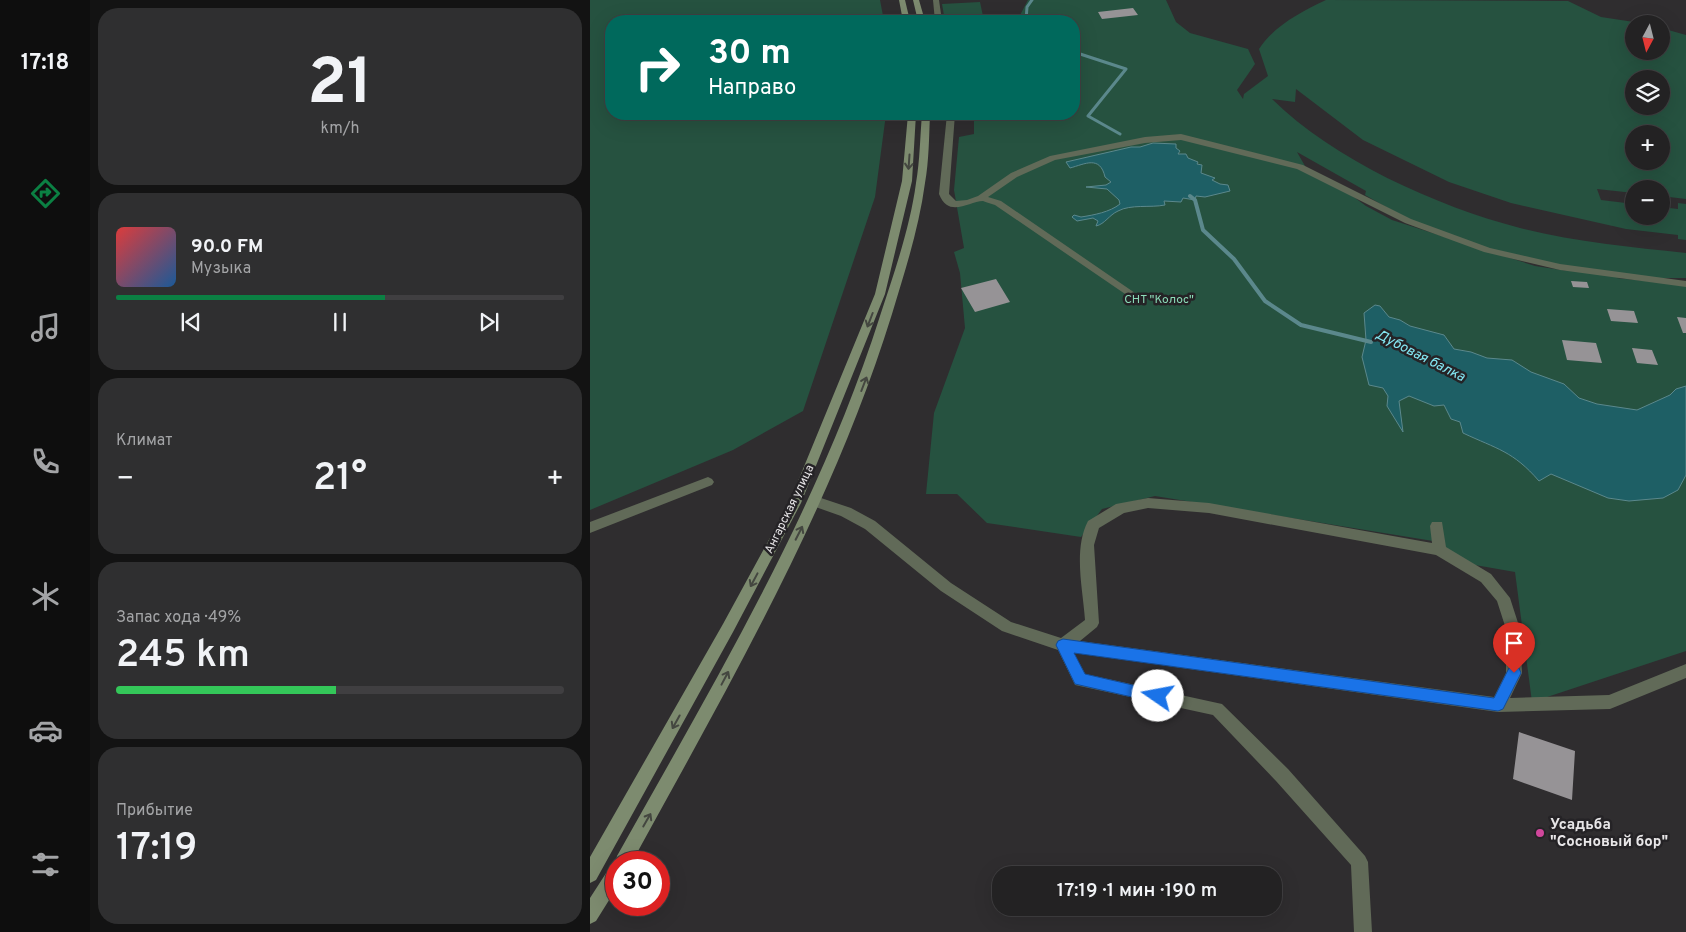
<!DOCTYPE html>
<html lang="ru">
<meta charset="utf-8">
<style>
:root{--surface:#232223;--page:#2f2f30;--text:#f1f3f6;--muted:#a3a4a6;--line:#403f41;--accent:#0b8043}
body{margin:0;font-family:Overpass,sans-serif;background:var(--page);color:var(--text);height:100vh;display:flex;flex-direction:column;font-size:19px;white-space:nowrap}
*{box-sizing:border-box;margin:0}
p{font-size:16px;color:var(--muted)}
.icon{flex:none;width:28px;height:28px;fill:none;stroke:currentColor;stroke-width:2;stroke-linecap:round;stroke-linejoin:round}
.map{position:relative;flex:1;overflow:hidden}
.sheet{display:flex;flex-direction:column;gap:8px;padding:8px;background:#131313;width:500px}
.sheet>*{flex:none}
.top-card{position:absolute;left:15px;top:15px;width:475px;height:105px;border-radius:20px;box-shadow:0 5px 20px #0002,0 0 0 1px var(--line);background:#00695c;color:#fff;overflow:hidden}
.needle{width:32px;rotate:187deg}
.fabs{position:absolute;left:1035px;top:15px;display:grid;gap:10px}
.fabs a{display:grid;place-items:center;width:45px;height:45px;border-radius:50%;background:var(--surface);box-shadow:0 5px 20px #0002,0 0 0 1px var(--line);font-size:25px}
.speed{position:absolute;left:15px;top:851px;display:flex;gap:10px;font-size:25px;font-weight:700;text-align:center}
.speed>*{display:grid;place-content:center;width:65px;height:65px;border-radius:50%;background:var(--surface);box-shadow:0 5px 20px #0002,0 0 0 1px var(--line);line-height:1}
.speed .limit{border:8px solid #d22;background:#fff;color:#111}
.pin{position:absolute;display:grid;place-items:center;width:42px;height:42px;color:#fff;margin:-51px -21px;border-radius:50% 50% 50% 0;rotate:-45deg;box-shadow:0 0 5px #0007}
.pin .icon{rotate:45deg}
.me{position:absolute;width:55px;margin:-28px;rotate:282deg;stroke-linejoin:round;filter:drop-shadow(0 0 4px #0008)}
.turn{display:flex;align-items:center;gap:18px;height:105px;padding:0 20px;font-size:22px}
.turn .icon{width:65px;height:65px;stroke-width:2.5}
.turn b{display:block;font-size:35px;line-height:42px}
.big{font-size:38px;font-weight:600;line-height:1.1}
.sheet .tile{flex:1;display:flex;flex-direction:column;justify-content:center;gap:8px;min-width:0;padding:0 18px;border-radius:20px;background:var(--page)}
.sheet .dial{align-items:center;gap:0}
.dial b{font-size:65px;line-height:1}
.song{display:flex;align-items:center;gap:15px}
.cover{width:60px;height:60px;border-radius:8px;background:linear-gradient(135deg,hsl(0 70% 55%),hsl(210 70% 35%))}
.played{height:5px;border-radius:2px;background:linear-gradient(90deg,var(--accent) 60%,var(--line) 60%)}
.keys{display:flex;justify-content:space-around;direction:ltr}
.heat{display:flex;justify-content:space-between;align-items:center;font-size:28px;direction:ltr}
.charge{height:8px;border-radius:4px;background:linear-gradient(90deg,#34c759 49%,var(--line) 0)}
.trip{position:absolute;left:402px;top:866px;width:290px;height:50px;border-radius:20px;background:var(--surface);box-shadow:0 5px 20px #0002,0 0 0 1px var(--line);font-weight:600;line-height:50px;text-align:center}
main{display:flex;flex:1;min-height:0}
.dock{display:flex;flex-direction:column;width:90px;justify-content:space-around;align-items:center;background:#0e0e0e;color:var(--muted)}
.dock .icon{width:35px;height:35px}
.dock .on{color:var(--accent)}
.dock b{font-size:22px;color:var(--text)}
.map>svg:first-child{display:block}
.green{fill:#265240;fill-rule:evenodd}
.water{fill:#1e5f65;stroke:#5b888c}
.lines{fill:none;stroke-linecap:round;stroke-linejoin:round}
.stream-far1{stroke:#5b888c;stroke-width:3}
.stream{stroke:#5b888c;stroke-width:4}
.building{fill:#969396}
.minor{fill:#616a58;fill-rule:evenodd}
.secondary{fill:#7d8b6f;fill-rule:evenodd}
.oneway{stroke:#444740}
.route{fill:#1a73e8;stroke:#114b97}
.hotel-dot{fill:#d1479c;stroke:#252326;stroke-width:2}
.labels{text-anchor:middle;stroke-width:5;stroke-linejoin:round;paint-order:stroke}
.park-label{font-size:12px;fill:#8cddb9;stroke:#252326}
.street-label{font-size:12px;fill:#e8e6e8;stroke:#252326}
.water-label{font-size:14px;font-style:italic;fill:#84e7f3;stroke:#252326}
.near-poi-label{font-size:15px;font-weight:bold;fill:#e8e6e8;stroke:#252326;text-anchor:start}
</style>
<main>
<nav class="dock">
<b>17:18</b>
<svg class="icon on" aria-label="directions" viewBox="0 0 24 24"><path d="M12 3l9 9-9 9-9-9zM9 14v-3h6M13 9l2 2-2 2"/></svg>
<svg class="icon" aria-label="music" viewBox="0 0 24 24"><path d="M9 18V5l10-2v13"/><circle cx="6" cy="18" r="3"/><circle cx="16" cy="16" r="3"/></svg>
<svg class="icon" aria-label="phone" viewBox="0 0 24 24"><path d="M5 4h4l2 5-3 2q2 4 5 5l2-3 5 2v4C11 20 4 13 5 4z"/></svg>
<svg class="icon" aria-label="climate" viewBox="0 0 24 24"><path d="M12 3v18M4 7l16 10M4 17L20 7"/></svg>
<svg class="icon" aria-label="car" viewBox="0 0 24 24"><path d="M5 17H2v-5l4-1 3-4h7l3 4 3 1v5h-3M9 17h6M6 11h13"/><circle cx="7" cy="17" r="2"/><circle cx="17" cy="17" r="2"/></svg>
<svg class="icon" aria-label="filters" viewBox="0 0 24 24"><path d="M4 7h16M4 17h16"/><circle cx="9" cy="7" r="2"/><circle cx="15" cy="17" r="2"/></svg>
</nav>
<section class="sheet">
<div class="tile dial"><b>21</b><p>km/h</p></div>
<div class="tile">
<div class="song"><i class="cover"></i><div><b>90.0 FM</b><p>Музыка</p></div></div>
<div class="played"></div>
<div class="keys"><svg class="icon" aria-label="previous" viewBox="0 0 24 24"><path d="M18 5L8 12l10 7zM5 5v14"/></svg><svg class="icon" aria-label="pause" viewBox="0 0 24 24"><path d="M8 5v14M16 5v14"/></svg><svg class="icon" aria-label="next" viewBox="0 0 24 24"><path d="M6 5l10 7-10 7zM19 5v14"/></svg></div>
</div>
<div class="tile"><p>Климат</p>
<div class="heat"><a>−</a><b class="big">21°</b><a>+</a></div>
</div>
<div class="tile"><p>Запас хода · 49%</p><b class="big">245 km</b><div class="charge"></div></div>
<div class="tile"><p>Прибытие</p><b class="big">17:19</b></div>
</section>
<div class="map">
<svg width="1096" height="932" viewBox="0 0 1096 932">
<rect width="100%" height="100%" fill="#2f2d2f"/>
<path class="green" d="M0 0H290L294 21H21V114H296L285 197 213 411 143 450 0 510Z
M438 0H576L586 22 600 33 658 49 665 64 647 90 653 99 654 94 678 76 669 49C685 25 711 12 736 0L978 1 1011 17 1057 24H1044V51H1071V28L1096 35V199L1071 196V189H1044V193L1007 189 1011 200 1044 204V216H1071V207L1088 209V203L1096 204V240L1088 239V235L1036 229 921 203 859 182 773 140 706 89 705 102 682 99C744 160 846 206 930 228 984 242 1041 247 1096 253V278H1026L1096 285V651L942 702 925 572 885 565 843 541 565 496 512 509 491 537 397 523 367 494H336L344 413 375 328 370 273 364 252 374 248 364 190 369 137 384 134V114H484V21H427ZM1044 79H1071V106H1044ZM1044 134H1071V161H1044ZM707 152 776 191 775 195 817 219 897 248 978 271 945 266 802 220 776 206 753 189 719 173Z
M390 2 394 21H355L352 4Z"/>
<path class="water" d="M563 143 586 144V148L590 151 588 154H596L598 158 608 162 607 164 612 165 611 173 625 178 622 180 630 184 638 185 640 191 615 197 606 196 605 200 593 198 591 202 574 201 575 205C560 208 541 204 528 211 519 215 515 224 506 226L508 221 503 218 487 221 482 217 484 215 491 217C504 215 520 212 530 204L529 200 517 189 496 187 516 185 521 182 515 177C510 155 495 164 480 168L476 162 541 147H550Z
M785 305 790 306 799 317 810 320 820 326 854 335 864 349 881 352 897 358 922 360 941 372 974 384 989 398 1007 404 1047 410 1080 395 1086 389 1096 386V475L1088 490 1073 498 1039 501 1018 498 961 474 949 481C923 451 907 449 873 433L870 422 861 419 854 405 844 406 819 396 809 401 813 432 797 406 798 396 793 388 779 385 772 357 776 340 774 313Z"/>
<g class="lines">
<path class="stream-far1" d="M436 21 437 7 442 0
M484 52 536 69 498 116 530 134"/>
<path class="stream" d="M600 196 605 200 613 230 644 259 675 301 711 325 781 342"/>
</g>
<path class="building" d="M543 8 548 15 512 19 508 12Z
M406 279 420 302 385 312 371 288Z
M981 281 997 282 999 288 983 287Z
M1017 309 1044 311 1048 323 1021 321Z
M1087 317 1096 318V333H1093Z
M972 340 1006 343 1012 363 977 360Z
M1042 348 1062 350 1068 365 1047 363Z
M929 732 985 751 982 800 923 779Z"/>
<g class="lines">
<path class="minor" d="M343 0H349L352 21H345Z
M357 114H365L359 194 366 201 377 200 388 196 421 173 460 156 555 137 591 134 713 165 821 219 900 248 970 264 1096 281V287L970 270 894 252 815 223 707 169 591 140 555 143 465 160 427 177 398 197 411 201 545 293 546 295 541 298 405 205C401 204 396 202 393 201 379 201 359 219 349 194Z
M118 477 122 479 124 482 122 485 0 533V522Z
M225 496 261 508 285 521 361 583 421 622 471 638 495 620C493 589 483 550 498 521L526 504 558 498 619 503 842 543 840 526 842 522H852L856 547 901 574 920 598 930 629 932 673 920 698 1019 695 1096 664V678L1020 709 908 712 484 653 495 674 632 704 698 769 775 856 778 862 782 932H764L761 865 686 781 623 715 485 685 468 650 412 631 351 591 275 529 251 516 220 505 219 501 220 497ZM558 508 619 513 846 555 891 582 907 601 916 629V673L904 697 490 641 507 627 509 623 504 545 509 528 534 513Z"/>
<path class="secondary" d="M309 0H315L320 21H313Z
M323 0H329L335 21H328Z
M318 114H326L322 181 295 294 211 503 143 632 6 880 0 883V857L133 624 199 503 285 294 312 181Z
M332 114H340C339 137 339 161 335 183 329 228 315 271 302 314 242 508 139 685 42 862H26V889L6 921 0 924V898L20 867 25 865 27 856C125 681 229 508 290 316 304 273 320 228 326 183 330 160 330 137 332 114Z"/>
</g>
<defs><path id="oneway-shaft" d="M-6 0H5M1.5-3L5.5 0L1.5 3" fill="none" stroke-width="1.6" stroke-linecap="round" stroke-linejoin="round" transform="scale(1.25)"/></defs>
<g class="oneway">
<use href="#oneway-shaft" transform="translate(319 162) rotate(94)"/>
<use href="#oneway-shaft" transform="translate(280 320) rotate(111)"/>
<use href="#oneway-shaft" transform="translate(274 384) rotate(-69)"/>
<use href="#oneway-shaft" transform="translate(209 533) rotate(-63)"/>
<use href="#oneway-shaft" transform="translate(164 580) rotate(118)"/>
<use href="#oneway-shaft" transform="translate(135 678) rotate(-62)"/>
<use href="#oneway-shaft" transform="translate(86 722) rotate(119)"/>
<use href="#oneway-shaft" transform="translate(57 820) rotate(-60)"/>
</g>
<path class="route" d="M473 639 904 698 919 668 924 667 929 668 931 673 913 709 908 711 484 653 495 674 573 692 575 696 573 701 568 703 485 684 466 645 468 641Z"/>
<circle class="hotel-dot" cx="950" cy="833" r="5"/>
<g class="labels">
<g class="park-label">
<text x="569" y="303">СНТ "Колос"</text>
</g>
<g class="street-label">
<text transform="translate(199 509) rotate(-64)" y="4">Ангарская улица</text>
</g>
<g class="water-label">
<text transform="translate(831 355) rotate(27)" y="5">Дубовая балка</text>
</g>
<g class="near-poi-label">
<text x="960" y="829">Усадьба<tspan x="960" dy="17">"Сосновый бор"</tspan></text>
</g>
</g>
</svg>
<div class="fabs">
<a><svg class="needle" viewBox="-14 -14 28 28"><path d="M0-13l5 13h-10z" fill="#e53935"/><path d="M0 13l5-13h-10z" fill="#a3a4a6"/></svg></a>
<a><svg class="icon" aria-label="layers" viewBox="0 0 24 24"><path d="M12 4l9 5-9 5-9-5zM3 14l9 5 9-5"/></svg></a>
<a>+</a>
<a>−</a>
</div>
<div class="speed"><div class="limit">30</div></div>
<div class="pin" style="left:924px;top:673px;background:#d93025"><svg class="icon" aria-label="arrive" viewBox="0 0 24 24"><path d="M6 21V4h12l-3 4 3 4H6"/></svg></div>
<svg class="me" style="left:568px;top:696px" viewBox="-20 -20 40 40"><circle r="19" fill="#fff"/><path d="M0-13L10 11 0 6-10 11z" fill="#1a73e8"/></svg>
<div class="trip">17:19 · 1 мин · 190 m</div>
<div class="top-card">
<div class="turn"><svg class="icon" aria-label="right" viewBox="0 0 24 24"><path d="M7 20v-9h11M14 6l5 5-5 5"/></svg><div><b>30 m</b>Направо</div></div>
</div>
</div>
</main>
